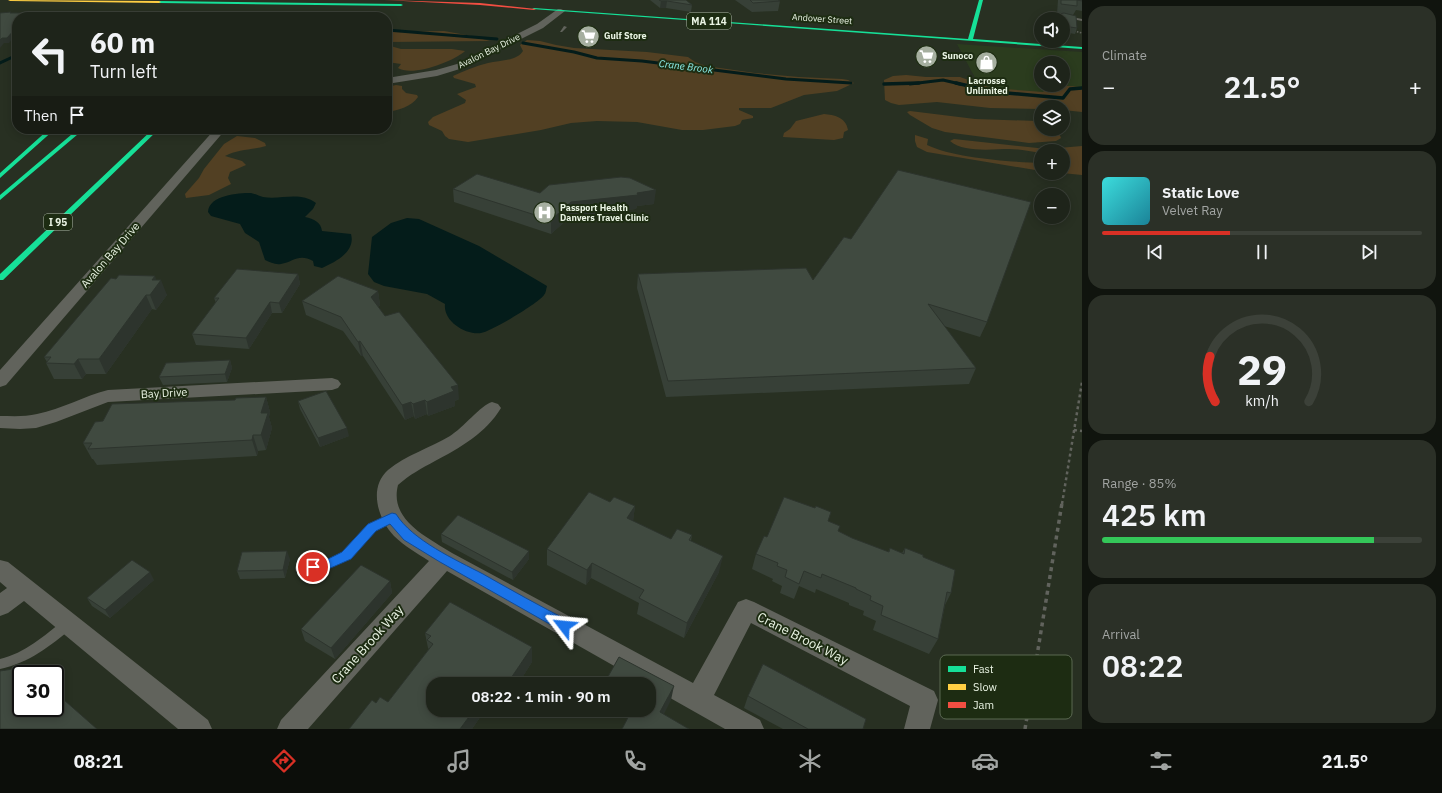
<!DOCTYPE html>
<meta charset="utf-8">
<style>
:root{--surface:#1e241a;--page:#2b3027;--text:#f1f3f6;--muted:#a1a4a2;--line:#3c4139;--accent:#d93025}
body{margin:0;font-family:"IBM Plex Sans",sans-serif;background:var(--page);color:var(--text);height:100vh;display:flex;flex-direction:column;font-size:15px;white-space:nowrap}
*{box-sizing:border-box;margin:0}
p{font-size:13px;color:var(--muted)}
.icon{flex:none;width:22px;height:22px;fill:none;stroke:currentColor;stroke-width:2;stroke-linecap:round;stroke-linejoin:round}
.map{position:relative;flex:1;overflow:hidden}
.sheet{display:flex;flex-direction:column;gap:6px;padding:6px;background:#10140e;width:360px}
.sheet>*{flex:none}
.banner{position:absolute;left:12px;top:12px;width:380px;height:122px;border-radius:16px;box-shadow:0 2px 10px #0003,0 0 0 1px var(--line);background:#1e241a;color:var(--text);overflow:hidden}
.tools{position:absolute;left:1034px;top:12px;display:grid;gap:8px}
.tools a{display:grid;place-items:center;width:36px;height:36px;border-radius:50%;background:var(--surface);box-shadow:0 2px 10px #0003,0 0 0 1px var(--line);font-size:20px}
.speed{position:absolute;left:12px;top:665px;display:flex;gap:8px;font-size:20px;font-weight:700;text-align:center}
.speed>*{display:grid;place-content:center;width:52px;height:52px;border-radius:50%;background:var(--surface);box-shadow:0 2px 10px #0003,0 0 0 1px var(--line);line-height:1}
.speed .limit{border:2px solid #111;border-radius:6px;background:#fff;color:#111}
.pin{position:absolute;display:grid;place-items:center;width:34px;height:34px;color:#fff;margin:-17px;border:2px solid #fff;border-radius:50%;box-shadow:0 1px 4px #0007}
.me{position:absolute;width:44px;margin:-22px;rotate:299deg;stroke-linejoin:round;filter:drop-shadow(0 0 3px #0008)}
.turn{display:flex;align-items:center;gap:14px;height:84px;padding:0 12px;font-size:18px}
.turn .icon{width:52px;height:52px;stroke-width:2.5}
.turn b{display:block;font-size:28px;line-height:34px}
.then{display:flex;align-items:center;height:38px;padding:0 12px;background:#0003;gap:8px;font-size:15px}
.big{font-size:30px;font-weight:600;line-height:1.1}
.sheet .tile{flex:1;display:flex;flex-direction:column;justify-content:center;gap:6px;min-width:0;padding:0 14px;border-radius:16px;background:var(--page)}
.sheet .dial{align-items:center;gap:0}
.dial svg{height:104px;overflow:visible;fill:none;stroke:var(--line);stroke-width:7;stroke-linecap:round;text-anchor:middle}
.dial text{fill:var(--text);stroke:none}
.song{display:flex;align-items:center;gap:12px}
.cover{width:48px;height:48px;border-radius:6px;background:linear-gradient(135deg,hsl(180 70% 55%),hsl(190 70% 35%))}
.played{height:4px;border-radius:2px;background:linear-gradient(90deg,var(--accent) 40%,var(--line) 40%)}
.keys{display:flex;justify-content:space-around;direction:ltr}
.heat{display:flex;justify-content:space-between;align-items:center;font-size:22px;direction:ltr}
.charge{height:6px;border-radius:3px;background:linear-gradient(90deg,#34c759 85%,var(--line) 0)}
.trip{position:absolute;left:426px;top:677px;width:230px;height:40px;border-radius:16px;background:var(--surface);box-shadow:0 2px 10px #0003,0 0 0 1px var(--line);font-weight:600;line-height:40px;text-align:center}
.tab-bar{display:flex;height:64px;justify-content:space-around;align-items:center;background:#0c0e0a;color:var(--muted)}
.tab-bar .icon{width:28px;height:28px}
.tab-bar .on{color:var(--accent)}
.tab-bar b{font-size:18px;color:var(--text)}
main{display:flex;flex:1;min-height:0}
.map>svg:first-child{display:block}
.built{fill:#2b3c1e;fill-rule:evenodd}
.green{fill:#524023}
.water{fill:#041c1a}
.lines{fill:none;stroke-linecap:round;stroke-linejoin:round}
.stream-far1{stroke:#041c1a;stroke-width:3}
.stream{stroke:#041c1a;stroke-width:3.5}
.path-far2{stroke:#61635d;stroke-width:1.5;stroke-dasharray:1.5 1.5;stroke-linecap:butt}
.path-far1{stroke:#61635d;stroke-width:2.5;stroke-dasharray:3 3;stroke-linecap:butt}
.path{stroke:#61635d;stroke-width:3.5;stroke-dasharray:4 4;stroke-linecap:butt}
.lane{fill:#61635c;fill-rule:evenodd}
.street{fill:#61635c;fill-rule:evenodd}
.fast{fill:#16e098;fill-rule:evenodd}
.slow{fill:#ffcf43;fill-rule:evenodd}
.jam{fill:#f24e42;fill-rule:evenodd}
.wall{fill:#374037}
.shaded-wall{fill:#2d342d}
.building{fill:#404a40;stroke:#2d342d}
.route{fill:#1a73e8;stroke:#114b97}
.labels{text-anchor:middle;stroke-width:4;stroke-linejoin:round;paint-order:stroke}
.far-street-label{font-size:9px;fill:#eaf4e4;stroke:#1d2c12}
.far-poi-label{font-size:9px;font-weight:bold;fill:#eaf4e4;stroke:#1d2c12;text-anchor:start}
.shield{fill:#1d2c12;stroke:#acb8a5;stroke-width:1}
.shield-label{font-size:10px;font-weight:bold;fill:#eaf4e4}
.far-water-label{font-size:10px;font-style:italic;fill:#8ceee9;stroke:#1d2c12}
.street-label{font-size:11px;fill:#eaf4e4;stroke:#1d2c12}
.near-street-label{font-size:13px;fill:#eaf4e4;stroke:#1d2c12}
.key{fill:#1d2c12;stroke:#5a6851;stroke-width:1}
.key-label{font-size:11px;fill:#eaf4e4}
</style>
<main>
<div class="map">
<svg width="1082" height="729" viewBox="0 0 1082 729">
<rect width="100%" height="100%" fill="#283022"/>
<path class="built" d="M957 44 1082 52V88L1063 98 981 89ZM1041 63H1063V85H1041Z"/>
<path class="green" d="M444 31 472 36 490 41 387 42V32Z
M527 40 540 41 556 45 574 48 647 52 688 57 695 62 706 66 755 73 799 77 842 79 848 80 854 83 837 91 804 95 771 108H739V110L753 116V118L742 120 740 124 735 126 703 130H682L637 122 597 121 571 123 541 130 468 142 449 139 445 136 442 131 429 125 428 122 433 117 465 103 466 100 457 94 476 87 475 84 454 78 453 76C464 71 476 66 488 63 499 60 516 62 523 51L520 45Z
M387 45 401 49H452L465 51C453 62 412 77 398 68L401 64 387 62Z
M906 75 926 77H960L991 88 1043 92C1052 83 1070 86 1082 87V112L1063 110V107H1041V109L990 108 937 102 899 105 891 103 885 100 884 80 893 76Z
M396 85 402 86V89L406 93 417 95 418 97C411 107 399 110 387 112V87Z
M910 111 975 119 1037 121H1041V129C1049 129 1059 129 1061 138L1056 141 1029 143 945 132 932 128 910 115 907 112Z
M824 114C834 115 846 117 848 130L844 132 843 138 834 140 783 137 784 133 790 129 796 121Z
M915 135 928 139 927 145C954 158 1010 162 1041 163V171L927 152 917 147 915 141Z
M237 136 255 138 265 143 266 146C253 150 238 149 225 156L242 161 246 165 230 172 228 178 231 184 209 195 186 198 185 194 199 178 204 169 224 144Z
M954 139 1047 149 1082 146V175L1062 173 1063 164 1070 162 1063 158V151H1041V153C1031 152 1020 149 1009 149 993 149 964 153 950 141Z"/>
<path class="water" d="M251 193C256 194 259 196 263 197 281 200 300 191 316 203L313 209 305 217C314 219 321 222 322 231L351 234C356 252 335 262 322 268L314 266 313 261C299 253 293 262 281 264 275 265 270 262 265 260L259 242 245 233 240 224 211 216 208 212C209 195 238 193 251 193Z
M407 218 419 219 479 246 547 286C546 289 546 293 544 295 539 303 490 332 481 333 465 335 443 321 445 304L427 294 384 286 374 282 368 274 372 237 391 223Z"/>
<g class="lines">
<path class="stream-far1" d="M387 30 497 39
M523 43 574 52 597 58 642 61 786 79 851 83
M0 63 17 55
M910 84 943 80 960 84"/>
<path class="stream" d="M956 83 995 92 1063 98 1070 89 1082 88
M884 84 919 83"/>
<path class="path-far2" d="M1074 31 1082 33"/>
<path class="path-far1" d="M1074 430 1082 431
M1062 504 1082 382"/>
<path class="path" d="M1025 729 1062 503"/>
<path class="lane" d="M1062 15 1082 19V21L1062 17 1050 19 1053 16Z
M564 26 567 27 562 32H560Z
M392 513 395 514 397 517 395 520 376 530 350 559 326 569 300 572 296 571 295 568 296 565 325 561 342 553 368 524Z
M68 619 72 620 74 624 72 628C50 646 29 663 0 669V659C25 653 44 636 64 620Z"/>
<path class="street" d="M558 9H561L565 11 543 28 463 68 437 76 387 84V78L436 70 457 64 537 24Z
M215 129H226L6 385 0 387V370Z
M332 378 338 380 341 384 338 388 332 390 108 402 56 422 36 428 20 429 0 428V416C12 416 25 417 37 414 62 409 84 396 108 390Z
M492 402 498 404 501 408C486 433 460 448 435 461 422 468 409 475 398 485 389 520 427 537 452 553L693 683 738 602 746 599 754 602 934 691 938 700 930 729H904L910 706 751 623 714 695 760 720 764 729H725L649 686V684H646L447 571 308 729H277L281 720 429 561C417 553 404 546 394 536 378 519 368 488 388 470 406 455 430 448 450 436 463 428 481 405 492 402Z
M0 560 8 562 208 720 212 729H178L24 601 8 613 0 616V593L7 588 0 582Z"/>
<path class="fast" d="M979 0H983L973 39 1082 47V49L532 9 534 8 968 39Z
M158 1 401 4 403 5 401 6 159 3Z
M49 129H55L0 178V173Z
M78 129H84L0 200V195Z
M153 129H159L3 280H0V274Z"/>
<path class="slow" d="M8 0 159 1 161 2 159 3 10 1Z"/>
<path class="jam" d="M384 0 480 3 536 9 534 10 480 5Z"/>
</g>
<path class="wall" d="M650 0H686L692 5 691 12 666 8H660Z
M735 0H778L780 1 778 11 752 12Z
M1058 0H1082V11L1076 10 1073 15 1077 28 1075 34 1063 32V19H1058L1059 14H1057Z
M453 189 540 193 654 204 637 206 636 209 571 216 551 234 454 202Z
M844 237 987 322 980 337 944 326 976 368 969 384 666 397 637 288 638 274 813 280Z
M298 274 300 284 282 313H272L249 349 196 345 192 334 216 303 214 298Z
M156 280 167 295 156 310 152 309 106 374H86L82 379H54L46 363 47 362 44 357Z
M378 291 380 305 378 307 385 316 459 399 455 401V406L428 416 427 414 415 419 414 416 405 420 363 356H361L343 331 306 315 302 301Z
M230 360 232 368 227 382 163 385 159 377Z
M266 397 270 412 269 417 272 428 266 450 258 451 257 456 97 465 93 459H92L83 443 103 421 235 400Z
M298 401 349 436 320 447 300 409Z
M610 502 635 506 633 521 671 539 692 535 691 541 719 572 684 638 637 614 639 603 591 578 586 585 547 565V549Z
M828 521 838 531 852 538 888 552 890 548 902 553 905 548 923 557 951 593 945 605 938 639 929 654 873 630 876 621 863 615 864 611 849 605V603L816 589 815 593 799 586 794 599 780 593 782 586 772 581 773 579 752 569 756 554 767 537Z
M441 534 529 559 513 580 442 542Z
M290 559 285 578 240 579 237 571Z
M154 580 110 618 92 606 87 598Z
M390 581 392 593 335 659 305 641 301 629Z
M425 633 532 662 518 684H433V710H485L472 729 388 702 429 649 428 648Z
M748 696 863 729H783L744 708Z"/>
<path class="shaded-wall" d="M661 1H667L666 8H660Z
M45 13 46 17H38Z
M15 29 17 34 9 43H4L0 48V40L2 38Z
M656 190 654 204 637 206 636 209 571 216 551 234V220L571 202 637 193Z
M298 274 300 284 282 313 279 303Z
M155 276 158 285 161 280 167 295 156 310 150 295 152 280Z
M378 291 380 305 373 311 371 297Z
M146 295 152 309 106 374 99 359Z
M270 302 272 313 249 349 246 338Z
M360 341 363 356H361L358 342Z
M78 359 86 374 82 379 74 364Z
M230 360 232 368 227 382 225 374Z
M458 385 459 399 455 401V406L428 416 427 402 451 387Z
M266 397 270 412 269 417 272 428 266 450 261 435V413Z
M425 400 427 414 415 419 413 404Z
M411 402 414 416 405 420 402 405Z
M347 428 349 436 320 447 318 438Z
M253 435 258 451 257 456 252 440Z
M635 506 633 522 627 518Z
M287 551 290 559 285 578 283 570Z
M529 551V559L513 580 512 572Z
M723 556 719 572 684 638 687 623Z
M592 563 591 578 586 585 587 570Z
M150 572 154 580 110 618 105 610Z
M390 581 392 593 335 659 331 648Z
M532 647V662L518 684H507Z
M674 686 671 700 658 726 660 712Z
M474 710H485L472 729H460Z"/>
<path class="building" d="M659 0H686L692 5 667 1H661Z
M750 0H778L780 1 753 3Z
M1061 0H1082V1L1077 0V6L1061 4Z
M11 12 10 13H45L38 17H17V29H15L7 38H2L0 40V13Z
M1064 13 1076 16 1077 28 1063 26V19H1059V14Z
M898 170 1031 202 987 322 928 304 976 368 668 381 638 274 806 268 813 280 844 237 851 239Z
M477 174 540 193 549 185 621 177 630 178 656 190 637 193 638 195 571 202 551 220 453 189Z
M237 269 298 274 279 303 270 302 246 338 192 334 219 298H214Z
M119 275 155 276 152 280H161L150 295H146L99 359H78L74 364 46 363 51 357H44L111 278 116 279Z
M338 276 378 291 371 297 385 316 399 312 458 385 451 387 454 391 427 402 425 400 413 404 411 402 402 405 360 341 358 342 341 317 302 301Z
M230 360 225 374 159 377 166 363Z
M326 391 347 428 318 438 298 401Z
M266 397 261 413H268L261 435H253L252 440 88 449 92 443H83L95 422 103 421 112 404 235 400 236 398Z
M589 492 610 502 614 497 635 506 627 518 671 539 677 529 692 535 689 540 723 556 687 623 639 598 644 590 592 563 587 570 547 549Z
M784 497 815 508 816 506 831 512 828 521 840 526 838 531 852 538 889 552 890 548 904 554 905 548 923 555V557L955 570 951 593 947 592 938 639 881 615 883 606 870 600 871 596 856 589V588L822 574 821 578 804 571 799 584 785 577 787 570 777 566 778 563 756 554 764 536 767 537Z
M458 515 529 551 512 572 441 534Z
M287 551 283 570 237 571 242 552Z
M132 560 150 572 105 610 87 598Z
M361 565 390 581 331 648 301 629Z
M450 602 532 647 507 684H433V710H474L460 729H349L372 700 376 703 380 697 388 702 433 644 427 640 431 636 425 633Z
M619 657 674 686 660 712 689 729H622L632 710H649V684H608L605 682Z
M763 664 866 719 863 729H808L748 696Z
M26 667 34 674H21V708H55V692L97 729H0V671Z"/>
<path class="route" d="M392 513 396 514C412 540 456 560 483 574 511 590 540 606 569 621L571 626 569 630 564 631 560 630 440 562 404 540 390 524 376 531 351 559 326 570 313 572 309 570 307 567 309 563 324 561 342 552 368 524Z"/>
<defs>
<symbol id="supermarket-disc" viewBox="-11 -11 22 22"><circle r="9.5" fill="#a6afa0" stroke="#1d2c12"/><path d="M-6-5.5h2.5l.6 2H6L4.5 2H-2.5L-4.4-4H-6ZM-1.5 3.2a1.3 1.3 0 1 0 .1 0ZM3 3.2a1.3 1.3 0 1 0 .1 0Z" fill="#fff"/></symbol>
<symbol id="shop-disc" viewBox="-11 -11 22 22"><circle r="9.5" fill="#a6afa0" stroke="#1d2c12"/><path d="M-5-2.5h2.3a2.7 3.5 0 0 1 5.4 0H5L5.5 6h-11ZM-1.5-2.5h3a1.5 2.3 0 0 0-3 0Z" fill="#fff"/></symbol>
<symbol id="hospital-disc" viewBox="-11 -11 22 22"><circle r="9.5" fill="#a6afa0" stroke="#1d2c12"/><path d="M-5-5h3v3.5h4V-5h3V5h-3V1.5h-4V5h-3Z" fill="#fff"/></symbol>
</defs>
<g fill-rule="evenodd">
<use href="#supermarket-disc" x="576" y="24" width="25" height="25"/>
<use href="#supermarket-disc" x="914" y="44" width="25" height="25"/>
<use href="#shop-disc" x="974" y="50" width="25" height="25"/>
<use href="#hospital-disc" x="532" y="200" width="25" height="25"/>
</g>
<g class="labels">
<g class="far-street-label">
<text transform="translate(822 19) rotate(4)" y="3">Andover Street</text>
<text transform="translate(489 51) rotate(-26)" y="3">Avalon Bay Drive</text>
</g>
<g class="far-poi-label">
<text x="604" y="39">Gulf Store</text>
<text x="942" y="59">Sunoco</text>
<text x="987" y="84" text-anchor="middle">Lacrosse<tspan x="987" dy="10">Unlimited</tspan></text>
<text x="560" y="211">Passport Health<tspan x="560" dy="10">Danvers Travel Clinic</tspan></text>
</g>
<g class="shield">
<rect x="687" y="13" width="44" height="16" rx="3"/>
<rect x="44" y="214" width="28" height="16" rx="3"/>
</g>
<g class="shield-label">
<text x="709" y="25">MA 114</text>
<text x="58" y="226">I 95</text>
</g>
<g class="far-water-label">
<text transform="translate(686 66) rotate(7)" y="4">Crane Brook</text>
</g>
<g class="street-label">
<text transform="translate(110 255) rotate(-49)" y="4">Avalon Bay Drive</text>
<text transform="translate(164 393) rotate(-3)" y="4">Bay Drive</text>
</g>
<g class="near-street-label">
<text transform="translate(803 638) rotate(27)" y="5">Crane Brook Way</text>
<text transform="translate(367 644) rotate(-48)" y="5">Crane Brook Way</text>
</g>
</g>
<rect x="940" y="655" width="132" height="64" rx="6" class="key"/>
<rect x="948" y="666" width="18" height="6" fill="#16e098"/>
<rect x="948" y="684" width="18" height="6" fill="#ffcf43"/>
<rect x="948" y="702" width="18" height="6" fill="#f24e42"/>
<g class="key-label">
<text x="973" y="673">Fast</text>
<text x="973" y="691">Slow</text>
<text x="973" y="709">Jam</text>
</g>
</svg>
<div class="tools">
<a><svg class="icon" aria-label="sound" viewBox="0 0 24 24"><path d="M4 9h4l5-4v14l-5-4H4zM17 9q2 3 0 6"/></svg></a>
<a><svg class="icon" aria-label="search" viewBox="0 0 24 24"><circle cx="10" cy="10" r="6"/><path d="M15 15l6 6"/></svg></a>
<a><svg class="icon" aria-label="layers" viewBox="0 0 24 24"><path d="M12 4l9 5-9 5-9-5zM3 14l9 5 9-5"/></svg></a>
<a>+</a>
<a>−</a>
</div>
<div class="speed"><div class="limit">30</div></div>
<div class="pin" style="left:313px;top:567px;background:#d93025"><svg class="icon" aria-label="arrive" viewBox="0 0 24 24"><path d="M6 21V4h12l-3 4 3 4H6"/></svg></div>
<svg class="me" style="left:564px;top:626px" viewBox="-20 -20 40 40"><path d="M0-17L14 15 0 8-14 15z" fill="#1a73e8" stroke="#fff" stroke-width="4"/></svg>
<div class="trip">08:22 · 1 min · 90 m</div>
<div class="banner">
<div class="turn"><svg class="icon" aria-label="left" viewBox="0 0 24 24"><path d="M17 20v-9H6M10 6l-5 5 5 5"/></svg><div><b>60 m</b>Turn left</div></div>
<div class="then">Then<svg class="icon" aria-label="arrive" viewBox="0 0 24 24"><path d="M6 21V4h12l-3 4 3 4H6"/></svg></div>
</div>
</div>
<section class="sheet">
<div class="tile"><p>Climate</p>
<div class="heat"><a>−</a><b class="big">21.5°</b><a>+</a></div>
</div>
<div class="tile">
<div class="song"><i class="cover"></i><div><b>Static Love</b><p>Velvet Ray</p></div></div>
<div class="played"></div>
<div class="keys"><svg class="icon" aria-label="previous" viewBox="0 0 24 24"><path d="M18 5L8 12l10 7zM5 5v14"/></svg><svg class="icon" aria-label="pause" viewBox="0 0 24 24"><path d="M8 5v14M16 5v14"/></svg><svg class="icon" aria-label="next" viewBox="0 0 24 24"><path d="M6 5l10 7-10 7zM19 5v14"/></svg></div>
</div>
<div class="tile dial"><svg viewBox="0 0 100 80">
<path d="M14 69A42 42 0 1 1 86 69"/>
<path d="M14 69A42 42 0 0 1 10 34" stroke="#d93025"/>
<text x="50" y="56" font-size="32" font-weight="700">29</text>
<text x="50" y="72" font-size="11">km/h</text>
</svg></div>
<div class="tile"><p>Range · 85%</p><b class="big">425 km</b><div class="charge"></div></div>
<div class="tile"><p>Arrival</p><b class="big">08:22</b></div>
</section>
</main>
<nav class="tab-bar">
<b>08:21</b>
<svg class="icon on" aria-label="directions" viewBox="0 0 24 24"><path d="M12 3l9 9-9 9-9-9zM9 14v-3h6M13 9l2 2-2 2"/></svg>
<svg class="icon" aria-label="music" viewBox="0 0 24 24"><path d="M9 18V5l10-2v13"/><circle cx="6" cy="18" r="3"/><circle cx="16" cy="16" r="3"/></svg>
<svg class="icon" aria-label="phone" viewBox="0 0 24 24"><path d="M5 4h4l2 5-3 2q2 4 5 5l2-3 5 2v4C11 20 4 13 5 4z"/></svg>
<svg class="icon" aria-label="climate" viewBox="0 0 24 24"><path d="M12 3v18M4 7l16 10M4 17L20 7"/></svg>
<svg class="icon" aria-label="car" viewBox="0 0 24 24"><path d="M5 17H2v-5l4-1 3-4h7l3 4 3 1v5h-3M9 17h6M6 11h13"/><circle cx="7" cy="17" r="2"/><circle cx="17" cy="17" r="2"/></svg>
<svg class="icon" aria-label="filters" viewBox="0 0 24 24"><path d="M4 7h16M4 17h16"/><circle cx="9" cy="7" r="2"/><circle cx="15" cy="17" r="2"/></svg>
<b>21.5°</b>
</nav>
